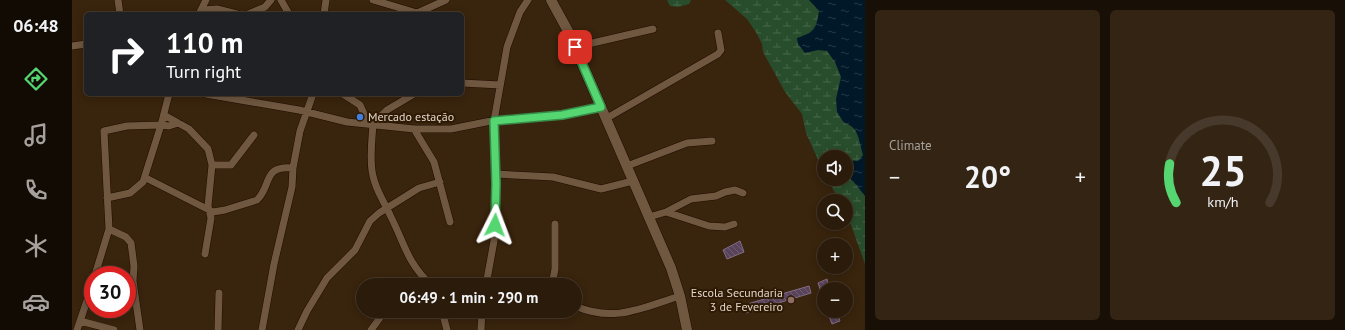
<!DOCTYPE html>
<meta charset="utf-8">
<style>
:root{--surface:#2b1b0a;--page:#332413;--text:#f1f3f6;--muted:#a6a19c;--line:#47392b;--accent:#55d671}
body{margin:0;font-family:"PT Sans",sans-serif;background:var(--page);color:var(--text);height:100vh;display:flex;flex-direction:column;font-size:15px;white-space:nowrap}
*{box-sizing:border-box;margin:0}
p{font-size:13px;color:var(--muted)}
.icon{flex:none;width:22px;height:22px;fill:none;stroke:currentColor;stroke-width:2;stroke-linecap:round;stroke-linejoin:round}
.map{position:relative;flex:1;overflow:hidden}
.details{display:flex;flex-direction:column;gap:10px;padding:10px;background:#180f06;width:480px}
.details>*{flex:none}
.top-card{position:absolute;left:12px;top:12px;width:380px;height:84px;border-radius:6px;box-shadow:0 2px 10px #0003,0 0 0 1px var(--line);background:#202124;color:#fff;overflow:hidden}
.buttons{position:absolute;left:745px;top:150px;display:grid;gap:8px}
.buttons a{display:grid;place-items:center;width:36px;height:36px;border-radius:50%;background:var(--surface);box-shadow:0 2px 10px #0003,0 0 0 1px var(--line);font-size:20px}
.speed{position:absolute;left:12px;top:266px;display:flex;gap:8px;font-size:20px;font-weight:700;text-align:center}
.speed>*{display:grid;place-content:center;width:52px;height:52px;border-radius:50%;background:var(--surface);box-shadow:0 2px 10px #0003,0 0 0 1px var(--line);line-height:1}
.speed .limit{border:6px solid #d22;background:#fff;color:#111}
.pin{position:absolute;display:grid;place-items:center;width:34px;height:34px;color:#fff;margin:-17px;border-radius:8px;box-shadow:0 2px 6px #0006}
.me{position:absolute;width:44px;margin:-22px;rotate:3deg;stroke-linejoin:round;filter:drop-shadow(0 0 3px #0008)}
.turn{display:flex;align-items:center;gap:14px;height:84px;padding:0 16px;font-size:18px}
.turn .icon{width:52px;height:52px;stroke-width:2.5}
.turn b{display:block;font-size:28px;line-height:34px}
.big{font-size:30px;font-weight:800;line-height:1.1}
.details .tile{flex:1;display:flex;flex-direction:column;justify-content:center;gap:6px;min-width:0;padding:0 14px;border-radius:6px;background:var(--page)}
.details .dial{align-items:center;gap:0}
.dial svg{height:104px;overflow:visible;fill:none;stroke:var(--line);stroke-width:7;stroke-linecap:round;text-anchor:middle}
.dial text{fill:var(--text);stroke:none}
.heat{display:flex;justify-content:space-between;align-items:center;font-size:22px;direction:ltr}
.details .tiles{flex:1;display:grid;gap:10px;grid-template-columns:repeat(2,1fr)}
.trip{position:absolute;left:284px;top:278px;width:226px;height:40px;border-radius:20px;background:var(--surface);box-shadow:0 2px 10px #0003,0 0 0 1px var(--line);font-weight:800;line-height:40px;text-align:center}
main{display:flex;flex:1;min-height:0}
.tab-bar{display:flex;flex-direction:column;width:72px;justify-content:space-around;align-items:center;background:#110b04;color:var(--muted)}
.tab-bar .icon{width:28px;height:28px}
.tab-bar .on{color:var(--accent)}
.tab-bar b{font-size:18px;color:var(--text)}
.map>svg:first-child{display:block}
.wetland{fill:url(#wetland-marsh)}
.water{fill:url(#water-ripples)}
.building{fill:url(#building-back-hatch);stroke:#836c85}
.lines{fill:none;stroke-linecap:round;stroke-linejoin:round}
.street-casing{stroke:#1f0c00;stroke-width:8}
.secondary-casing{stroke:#1f0c00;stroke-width:11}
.street{stroke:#6f5740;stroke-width:7}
.secondary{stroke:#6f5740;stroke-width:10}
.route-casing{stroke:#378b49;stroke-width:10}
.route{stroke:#55d671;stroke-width:7}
.shop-dot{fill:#3f7fe0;stroke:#2e1a04;stroke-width:1.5}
.education-dot{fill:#8d6e63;stroke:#2e1a04;stroke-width:1.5}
.labels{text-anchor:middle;stroke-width:4;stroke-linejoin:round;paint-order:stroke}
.poi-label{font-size:12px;fill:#e2d4c6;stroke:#2e1a04;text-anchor:start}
</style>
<main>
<nav class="tab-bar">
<b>06:48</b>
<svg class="icon on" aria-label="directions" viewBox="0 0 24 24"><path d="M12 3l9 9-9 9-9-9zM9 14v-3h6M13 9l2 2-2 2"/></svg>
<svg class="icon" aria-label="music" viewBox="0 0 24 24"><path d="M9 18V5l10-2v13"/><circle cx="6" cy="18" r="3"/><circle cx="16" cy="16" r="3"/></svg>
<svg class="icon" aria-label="phone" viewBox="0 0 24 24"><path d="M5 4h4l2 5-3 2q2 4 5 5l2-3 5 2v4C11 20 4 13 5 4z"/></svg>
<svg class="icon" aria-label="climate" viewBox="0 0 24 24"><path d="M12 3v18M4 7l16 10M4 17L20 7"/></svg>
<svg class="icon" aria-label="car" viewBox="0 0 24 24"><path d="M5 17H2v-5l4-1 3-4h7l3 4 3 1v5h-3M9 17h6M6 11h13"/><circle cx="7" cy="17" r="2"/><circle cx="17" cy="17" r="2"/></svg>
</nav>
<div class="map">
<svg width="793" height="330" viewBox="0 0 793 330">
<defs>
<pattern id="wetland-marsh" width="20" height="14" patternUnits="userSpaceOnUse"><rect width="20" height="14" fill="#284d2c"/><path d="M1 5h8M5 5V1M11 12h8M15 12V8" fill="none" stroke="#476649"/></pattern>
<pattern id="water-ripples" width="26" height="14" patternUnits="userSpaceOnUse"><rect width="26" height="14" fill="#001828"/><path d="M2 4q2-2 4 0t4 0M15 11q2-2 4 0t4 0" fill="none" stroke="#253946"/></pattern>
<pattern id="building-back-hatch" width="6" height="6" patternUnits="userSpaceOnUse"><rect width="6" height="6" fill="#59435b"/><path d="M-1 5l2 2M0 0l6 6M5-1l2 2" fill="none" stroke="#715d71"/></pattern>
</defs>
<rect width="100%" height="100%" fill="#39240d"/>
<path class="wetland" d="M595 0H619L617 4 606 7 598 6Z
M653 0H793V264L774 211V201H768L755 179H774V157H752V173L734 133 730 114 713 92 691 52 690 44 685 34 675 19Z"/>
<path class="water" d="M737 0H793V196L781 181 774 176V160L786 161 791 155C787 142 787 126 772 123L765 112 764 99 769 77 763 62 755 51 746 50 733 53 726 44 725 38C743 32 744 29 747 11Z"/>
<path class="building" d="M668 241 672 252 655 259 651 250Z
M755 279 757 289H748L746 283Z
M737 286 739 293 674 313 672 305Z
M755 311H764L768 321 760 324Z"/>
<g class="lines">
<defs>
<path id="street" d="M46 0 48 14
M209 0 217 14
M301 0 345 13
M130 10 145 9 165 14
M128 12 134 0
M176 14 193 7 199 0
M252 14 254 0
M343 14 374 0
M0 46 14 44
M503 47 581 29
M390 83 428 85
M97 94 89 125 97 126 106 123
M134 94 227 110 275 122 342 129H379L424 120 489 115 529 107
M271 94 288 105 296 123
M342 94 315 110 301 124C300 140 297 160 301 176 304 191 312 201 318 215 333 244 334 261 359 285
M92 115 117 129 136 149 140 165 136 206 139 218 133 254
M535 118 646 54 649 50 646 33
M342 129 362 162 378 222
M140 165H159L182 135
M555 166 615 143 640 141
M424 174 481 177 529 189 561 181
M74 178 141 212 153 210 185 200C200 186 190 165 221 168
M594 212 619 199 644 196 653 192 663 190 671 193
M577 217 594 212 637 226 653 227 662 224
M37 229 54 237 59 243 62 266 61 281 68 330
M23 275 37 229 32 131 55 126 89 125 71 182 58 193 35 198
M414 285 422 241 424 208 422 121 435 47 448 12 456 0
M480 285 483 269V224
M503 306C543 323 569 308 608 296
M370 311 375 330
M8 321 42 330
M5 330 21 283
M146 330 147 293
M190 330 202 264 220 187 221 168 228 131 241 94
M226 330 235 311 255 278 283 250 298 221 307 213 347 188 368 182
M299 330 313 311
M409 330 410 311"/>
<path id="secondary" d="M479 0 496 31 599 268 608 296 615 330"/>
</defs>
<use href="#street" class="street-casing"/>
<use href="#secondary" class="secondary-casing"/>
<use href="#street" class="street"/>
<use href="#secondary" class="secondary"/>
</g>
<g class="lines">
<defs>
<path id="route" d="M423 225 424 184 422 121 490 115 529 107 503 47"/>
</defs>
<use href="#route" class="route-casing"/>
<use href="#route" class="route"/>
</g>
<circle class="shop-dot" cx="288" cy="117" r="4"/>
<circle class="education-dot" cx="719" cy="300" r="4"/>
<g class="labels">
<g class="poi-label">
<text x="296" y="121">Mercado estação</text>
<text x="711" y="297" text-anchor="end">Escola Secundaria<tspan x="711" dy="14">3 de Fevereiro</tspan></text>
</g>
</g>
</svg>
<div class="buttons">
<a><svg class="icon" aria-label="sound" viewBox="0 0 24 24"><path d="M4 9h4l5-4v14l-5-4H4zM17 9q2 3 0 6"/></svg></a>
<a><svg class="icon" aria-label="search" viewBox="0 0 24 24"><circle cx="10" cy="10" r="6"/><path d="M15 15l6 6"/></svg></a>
<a>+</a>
<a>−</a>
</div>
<div class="speed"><div class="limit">30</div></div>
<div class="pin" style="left:503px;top:47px;background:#d93025"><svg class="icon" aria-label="arrive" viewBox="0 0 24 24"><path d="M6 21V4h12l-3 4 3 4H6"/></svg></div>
<svg class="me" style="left:423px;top:225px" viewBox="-20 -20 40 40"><path d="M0-17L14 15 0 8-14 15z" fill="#55d671" stroke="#fff" stroke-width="4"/></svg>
<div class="trip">06:49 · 1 min · 290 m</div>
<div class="top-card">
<div class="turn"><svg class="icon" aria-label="right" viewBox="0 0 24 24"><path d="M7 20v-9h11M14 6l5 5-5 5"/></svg><div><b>110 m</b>Turn right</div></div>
</div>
</div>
<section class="details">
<div class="tiles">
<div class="tile"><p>Climate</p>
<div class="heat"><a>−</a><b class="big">20°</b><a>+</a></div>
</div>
<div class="tile dial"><svg viewBox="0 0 100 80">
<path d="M14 69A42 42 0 1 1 86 69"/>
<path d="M14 69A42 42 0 0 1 9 39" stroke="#55d671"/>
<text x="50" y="56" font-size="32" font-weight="700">25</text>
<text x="50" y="72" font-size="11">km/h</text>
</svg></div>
</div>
</section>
</main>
